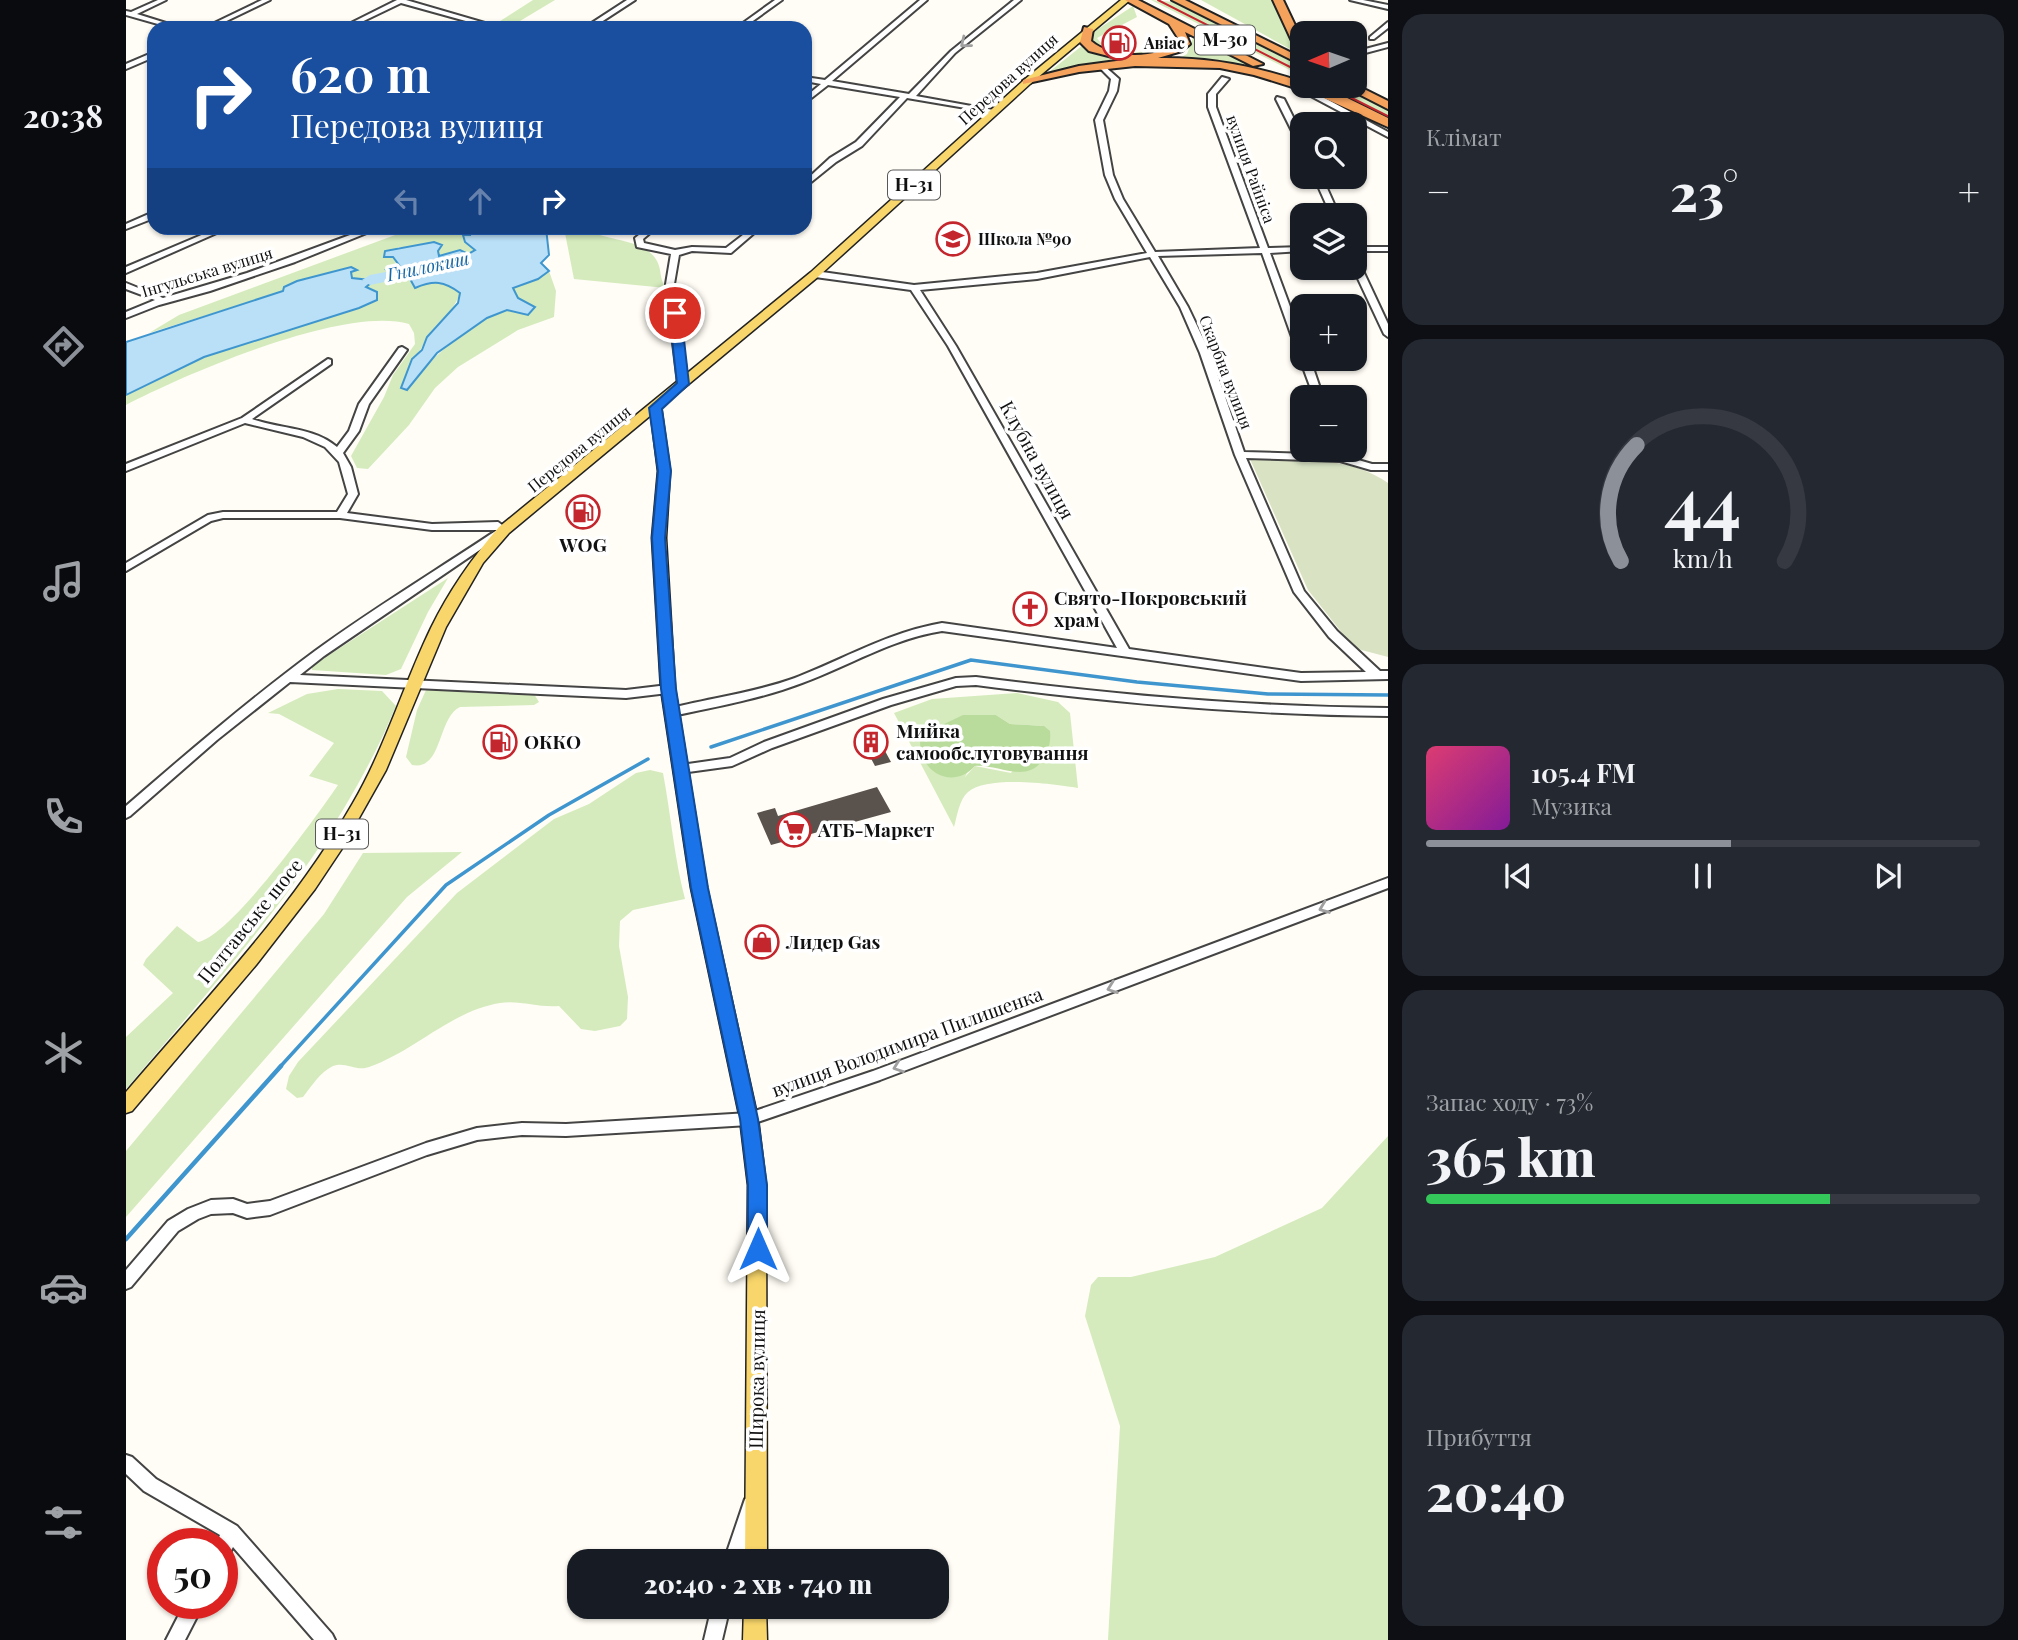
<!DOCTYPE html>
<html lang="uk">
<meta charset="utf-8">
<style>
:root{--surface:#171b24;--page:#242831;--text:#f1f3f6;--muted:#9ea1a6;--line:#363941;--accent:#8c9099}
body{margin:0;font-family:"Playfair Display",serif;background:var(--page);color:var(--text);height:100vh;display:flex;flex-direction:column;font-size:26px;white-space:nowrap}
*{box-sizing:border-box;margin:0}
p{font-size:23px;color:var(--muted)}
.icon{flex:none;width:38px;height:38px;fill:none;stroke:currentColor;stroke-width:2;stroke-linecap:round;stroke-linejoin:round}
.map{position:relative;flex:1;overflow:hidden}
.side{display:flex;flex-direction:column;gap:14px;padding:14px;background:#0d0f14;width:630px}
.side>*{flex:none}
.hud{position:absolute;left:21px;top:21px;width:665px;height:214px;border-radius:21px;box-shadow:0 2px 5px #0004;background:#1a4fa0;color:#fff;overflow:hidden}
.needle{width:46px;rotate:268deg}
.buttons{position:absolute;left:1164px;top:21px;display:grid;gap:14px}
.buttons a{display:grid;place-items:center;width:77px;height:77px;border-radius:14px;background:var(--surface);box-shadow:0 2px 5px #0004;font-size:35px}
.speed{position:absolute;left:21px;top:1528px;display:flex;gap:14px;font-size:35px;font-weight:700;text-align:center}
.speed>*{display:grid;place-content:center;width:91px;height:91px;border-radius:50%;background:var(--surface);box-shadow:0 2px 5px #0004;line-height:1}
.speed .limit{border:10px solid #d22;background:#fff;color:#111}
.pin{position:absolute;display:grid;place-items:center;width:60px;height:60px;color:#fff;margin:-30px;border:4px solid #fff;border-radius:50%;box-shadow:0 2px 7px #0007}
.me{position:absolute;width:77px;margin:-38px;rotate:0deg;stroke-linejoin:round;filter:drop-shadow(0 0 5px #0008)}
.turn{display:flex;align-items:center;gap:24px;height:147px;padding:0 28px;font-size:32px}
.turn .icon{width:91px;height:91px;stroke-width:2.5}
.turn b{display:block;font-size:49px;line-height:60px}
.lanes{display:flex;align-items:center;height:66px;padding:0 28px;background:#0003;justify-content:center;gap:35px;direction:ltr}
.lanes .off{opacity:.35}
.big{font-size:52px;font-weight:800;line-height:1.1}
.side .card{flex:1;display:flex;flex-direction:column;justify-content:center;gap:10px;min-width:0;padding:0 24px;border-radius:21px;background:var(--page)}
.side .dial{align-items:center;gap:0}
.dial svg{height:182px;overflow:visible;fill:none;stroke:var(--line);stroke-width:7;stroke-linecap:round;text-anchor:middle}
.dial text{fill:var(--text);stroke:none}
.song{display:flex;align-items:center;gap:21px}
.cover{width:84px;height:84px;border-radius:10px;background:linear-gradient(135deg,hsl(340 70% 55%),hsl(290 70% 35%))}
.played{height:7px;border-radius:4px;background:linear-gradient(90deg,var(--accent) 55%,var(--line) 55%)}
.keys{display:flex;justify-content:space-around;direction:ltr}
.heat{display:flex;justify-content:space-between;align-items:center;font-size:38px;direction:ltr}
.charge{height:10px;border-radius:5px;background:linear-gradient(90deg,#34c759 73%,var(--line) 0)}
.trip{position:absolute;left:441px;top:1549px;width:382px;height:70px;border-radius:21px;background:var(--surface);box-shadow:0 2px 5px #0004;font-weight:800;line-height:70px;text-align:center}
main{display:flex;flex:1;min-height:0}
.tabs{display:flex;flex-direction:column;width:126px;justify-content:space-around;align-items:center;background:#090b0e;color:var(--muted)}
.tabs .icon{width:49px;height:49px}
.tabs .on{color:var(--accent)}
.tabs b{font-size:32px;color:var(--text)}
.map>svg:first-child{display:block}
.green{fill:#d5ebbd;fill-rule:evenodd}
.forest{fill:#b9dc9c}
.cemetery{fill:#d9e3c4}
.water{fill:#b9e0f7;stroke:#3f96cf;stroke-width:2}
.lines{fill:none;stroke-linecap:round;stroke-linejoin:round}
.stream-far1{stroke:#3f96cf;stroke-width:3.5}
.stream{stroke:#3f96cf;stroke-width:4.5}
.river{fill:#b9e0f7;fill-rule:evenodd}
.building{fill:#5a524d}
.minor-casing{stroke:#444;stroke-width:4}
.major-casing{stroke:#222;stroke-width:3}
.highway-casing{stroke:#222;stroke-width:4}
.minor{fill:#fff;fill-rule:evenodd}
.major{fill:#f9d66b;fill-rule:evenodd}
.highway{fill:#f5a25d;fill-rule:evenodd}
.tram{stroke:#c4262e;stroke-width:2}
.oneway{stroke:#a0a0a0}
.route{fill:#1a73e8;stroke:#114b97;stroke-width:2}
.labels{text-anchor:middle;stroke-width:7;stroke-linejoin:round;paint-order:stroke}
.far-poi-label{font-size:16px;font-weight:bold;fill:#111;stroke:#fff;text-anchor:start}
.far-street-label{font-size:16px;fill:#111;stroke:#fff}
.shield{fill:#fff;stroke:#585858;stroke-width:2}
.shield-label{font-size:18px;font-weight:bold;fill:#111}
.far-water-label{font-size:18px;font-style:italic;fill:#1768a6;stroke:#fff}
.street-label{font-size:19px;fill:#111;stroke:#fff}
.poi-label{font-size:19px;font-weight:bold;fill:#111;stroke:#fff;text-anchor:start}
</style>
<main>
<nav class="tabs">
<b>20:38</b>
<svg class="icon on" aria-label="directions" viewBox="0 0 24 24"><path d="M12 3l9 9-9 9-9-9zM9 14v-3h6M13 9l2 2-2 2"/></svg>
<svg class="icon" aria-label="music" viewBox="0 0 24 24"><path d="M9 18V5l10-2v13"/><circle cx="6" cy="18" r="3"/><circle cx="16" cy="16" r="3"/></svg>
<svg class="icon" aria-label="phone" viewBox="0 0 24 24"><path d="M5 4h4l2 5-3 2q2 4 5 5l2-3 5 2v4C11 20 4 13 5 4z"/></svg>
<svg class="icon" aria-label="climate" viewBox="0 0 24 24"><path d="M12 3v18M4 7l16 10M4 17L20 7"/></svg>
<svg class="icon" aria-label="car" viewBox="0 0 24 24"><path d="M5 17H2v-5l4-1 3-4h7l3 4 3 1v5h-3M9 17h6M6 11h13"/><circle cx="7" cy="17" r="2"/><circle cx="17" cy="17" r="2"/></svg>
<svg class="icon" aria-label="filters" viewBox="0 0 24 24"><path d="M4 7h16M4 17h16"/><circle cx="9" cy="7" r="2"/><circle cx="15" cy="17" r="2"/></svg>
</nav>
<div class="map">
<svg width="1262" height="1640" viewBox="0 0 1262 1640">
<rect width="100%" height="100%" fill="#fffdf5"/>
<path class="green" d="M407 0H429L384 27 371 23Z
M1025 0 1047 2 1176 67V76Z
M1075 0H1149L1173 54Z
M1007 6 1011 17 971 38C988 64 1029 50 1051 40L1055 42C1026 59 995 57 964 45L963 37 966 33Z
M1067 38H1070L1136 71 1050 60 1061 54Z
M957 45C979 67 1016 57 1043 56L923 72Z
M1195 86H1214L1262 110V120Z
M288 228H343L344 236 338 235 339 242 350 250 342 254 334 250 313 256 312 251 297 243 289 247H272L267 257 274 265 261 270 270 279 283 277 289 288C308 279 317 281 334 292 329 312 312 320 301 337 296 346 295 352 286 359L295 373C314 349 335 336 360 319 372 311 382 309 392 298L386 288 412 279 423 271 430 291 428 317 392 330 332 367 309 388 283 425 242 469 231 468 225 456 258 397 267 375 289 344 288 333 283 324C218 305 60 374 0 405V395L78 357 233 308 239 287 225 278V272L214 269C195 277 175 278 158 291L23 333 53 315Z
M438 228H480L474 235C492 241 521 242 531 261 536 270 533 279 540 288L448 279Z
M322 578 302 612 275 669 260 675 186 670V666Z
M311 686H328L351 693 408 694 413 702 408 705 334 707C311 718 317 771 286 765L280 757 291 710 300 690Z
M212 689 256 691 270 706C209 853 101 969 0 1089V1037L47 993 17 965 20 959 51 926 72 942C105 936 190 817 212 785L183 776 208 743 153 714 142 713 181 694Z
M891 693 932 702 944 713 952 788C928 784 861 775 842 792 833 800 831 816 828 827L768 713 806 699ZM870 715 884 724 918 726 885 773 849 766 839 777Z
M524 770 537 773C545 815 548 857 559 899L507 910 494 921 493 946 502 997 501 1019 494 1026 469 1031 455 1029 433 1006C413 1008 394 1000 374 1003 325 1011 289 1051 243 1067 230 1072 220 1061 207 1066 194 1072 185 1087 177 1097L171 1098 160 1089 163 1076 172 1062 331 893 428 819 463 804 510 773Z
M336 852 281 897 0 1217V1151L198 914 237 853Z
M1262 1136V1640H982L994 1426 959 1316 965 1285 972 1277H1005L1089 1257 1196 1208Z"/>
<path class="forest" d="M837 715H870L884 724 918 726 924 731C925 742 923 748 918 758 902 785 872 764 849 766 824 793 788 768 795 735Z"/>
<path class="cemetery" d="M1124 459C1171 460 1223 455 1262 483V657L1228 648 1182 590Z"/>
<path class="water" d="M343 228H420L423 255 415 263 423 271 412 279 387 288 392 298 409 307 402 315 381 310 361 318 311 353 281 390 275 388 286 359 296 350 301 337 332 303 334 293C318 281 308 280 289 288L283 277 270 280 260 270 273 265 267 257H258L259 251 308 242 316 245 312 251 313 256 334 250 342 254 349 250 339 242 337 235H344Z
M225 267 231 270 225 272 226 278 244 280 245 283 240 287 251 292V300L233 308 78 357 0 395V342L157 291 158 287 171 281Z"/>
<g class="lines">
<path class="stream-far1" d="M585 747 845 660 1011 682 1142 694 1262 695
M153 1068 320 885 423 815 522 759"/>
<path class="stream" d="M0 1239 155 1066"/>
<path class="river" d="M296 265 304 270 302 273 244 285 236 280 244 275Z"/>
</g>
<path class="building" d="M747 729 765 762 749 766 732 734Z
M751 787 765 812 645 845 631 813 649 808 652 816Z"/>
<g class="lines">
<defs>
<path id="minor" d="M32 0H40L11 14 56 28H46L0 15V11L5 12Z
M136 0H144L86 28H78Z
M271 0H280L376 28H365L275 3 223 28H215Z
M501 0H509L466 28H458Z
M649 0H656L617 28H610Z
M794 0H801L706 81 783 94 825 51 888 0H895L829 53 790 96 873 111 869 113 781 98 736 146 710 162 679 187V181L704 158 730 142 774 97 702 85 679 103V97L695 84 679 81V77L699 80Z
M1224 0H1237L1262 5V9Z
M1262 22V28L1248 39H1244V37Z
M1262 43V47L1228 56V52Z
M28 52V57L0 69V64Z
M976 64 993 79 991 91 977 120 987 175 997 199 1029 252 1134 248 1082 107V94L1096 77 1103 79 1090 94V107L1142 248 1176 247V251L1144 253 1176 339V354L1171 351 1136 253 1032 256 1062 307 1084 353 1118 452 1215 455 1246 464H1262V470H1245L1214 461 1120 458 1178 591 1211 631 1254 671H1262V679L1175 681 816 631C765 639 723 666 676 683 634 699 589 707 546 716L542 715 540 712 542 709C584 698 628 693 669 678 718 659 763 632 816 623L991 648 822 346 785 290 689 277 685 274 689 271 788 285 911 273 1021 253 989 199 979 175 969 120 983 91 985 79 972 66ZM1024 257 1054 307 1074 353 1109 455 1168 592 1203 637 1240 672 1175 673 1003 649 830 346 794 290 911 279Z
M1167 81 1262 132V137L1164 85V81Z
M1151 97 1158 99 1176 135V145L1172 143 1150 99Z
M1188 177H1196L1213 215H1205Z
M25 213H28V218L0 229V224Z
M92 228H102L0 273V267Z
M243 228H253L169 262 84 291 33 305 0 318V312L29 300 0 289V283L37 298 121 273Z
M522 228H530L517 239 518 243 549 250 566 247 600 248 626 228H634L605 253 566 251 553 255 548 284 562 384 557 387 552 384 540 284 545 254 511 247 509 238Z
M1228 247H1262V251H1228Z
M1228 258 1232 260 1262 324V337L1258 334 1227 268Z
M276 347 281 350 243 404 233 431 217 453 225 467 232 494 221 513 306 524 372 522 383 530 198 656 174 675 500 690 542 685 548 689 542 693 500 698 164 682 91 740 4 816 0 818V806C62 752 124 699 189 651 248 608 311 570 371 530H306L214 518H97L85 521 0 571V563L82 515 97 512H211L222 494 213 462 199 447 177 437 119 423 0 471V464L116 418 202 359 205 360V364L126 419C154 429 188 427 211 447L223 431 233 404 273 348Z
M1176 357V359H1184L1197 397H1188L1174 359Z
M850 677C987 695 1124 707 1262 708V716C1124 715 987 703 850 685L830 686 765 705 646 748 606 766 555 773 549 769 555 765 604 758 638 742 757 699 830 678Z
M1262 878V888L754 1080 623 1125 440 1136 396 1135 351 1140 301 1155 144 1215 121 1218 107 1213 85 1214 72 1219 52 1231 5 1287 0 1289V1270L42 1221 62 1209 85 1200 107 1199 121 1204 144 1201 300 1143 351 1128 396 1123 440 1124 623 1113 747 1071Z
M0 1455 6 1457 30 1479 111 1526 206 1634 209 1640H188L107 1547 102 1556 96 1559V1544H90L94 1535 18 1491 0 1474Z
M625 1497 631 1499 633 1505 616 1561H598L617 1505 619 1499Z
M59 1603H78L59 1640H40Z
M586 1606H604L596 1640H578Z"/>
<path id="major" d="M995 0H1004L904 84 693 276 535 407 544 471 540 538 549 689 581 888 632 1119 640 1185 641 1561H619L622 1185 614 1119 565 888 535 689 526 538 532 471 525 415 383 533 357 563 320 627 260 770 215 850 189 889 130 965 6 1111 0 1113V1092C79 999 166 910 227 803 259 748 277 686 305 628 323 591 346 558 373 527L685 272 898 80Z
M618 1606H640L641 1640H617Z"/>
<path id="highway" d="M999 0H1012L1137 64 1127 66 1059 32 1064 44 1056 51 1032 58C1082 57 1129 66 1176 82V86L1209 92 1262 118V127L1189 94 1128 75 1094 68 1009 66 953 72 897 84V80L953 66 998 60 963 51 954 42 958 27 967 29 965 41C987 60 1032 59 1054 41L1043 24Z
M1046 0H1059L1176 58V65Z
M1147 0H1157L1176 40V55L1171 52Z
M1228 84 1262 101V109L1217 86Z"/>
</defs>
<use href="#minor" class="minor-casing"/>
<use href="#major" class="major-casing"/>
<use href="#highway" class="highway-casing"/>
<use href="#minor" class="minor"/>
<use href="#major" class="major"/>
<use href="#highway" class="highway"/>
<path class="tram" d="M1032 0 1176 73
M1202 86 1262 116"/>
</g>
<defs><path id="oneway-chevron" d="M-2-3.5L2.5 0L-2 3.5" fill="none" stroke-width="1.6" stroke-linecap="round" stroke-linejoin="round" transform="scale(1.75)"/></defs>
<g class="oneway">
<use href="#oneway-chevron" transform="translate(839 43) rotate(141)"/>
<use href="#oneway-chevron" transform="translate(1198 908) rotate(159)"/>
<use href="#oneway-chevron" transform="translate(986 988) rotate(160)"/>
<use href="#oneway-chevron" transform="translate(772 1067) rotate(160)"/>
</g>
<path class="route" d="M549 309 555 313 563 384 536 409 545 471 539 538 550 689 582 888 632 1119 641 1185V1249L639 1255 632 1258 625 1255 622 1249V1185L614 1119 565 888 535 689 526 538 532 471 523 408 551 383 543 313Z"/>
<defs>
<symbol id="fuel-ring" viewBox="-11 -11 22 22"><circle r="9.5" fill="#fff" stroke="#c4262e" stroke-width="1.5"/><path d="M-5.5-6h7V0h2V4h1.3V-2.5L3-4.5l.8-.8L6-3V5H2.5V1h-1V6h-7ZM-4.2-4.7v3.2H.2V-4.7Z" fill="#c4262e"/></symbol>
<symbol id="school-ring" viewBox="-11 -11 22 22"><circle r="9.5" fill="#fff" stroke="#c4262e" stroke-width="1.5"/><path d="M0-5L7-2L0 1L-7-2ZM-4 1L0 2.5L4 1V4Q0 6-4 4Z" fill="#c4262e"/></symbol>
<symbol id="church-ring" viewBox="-11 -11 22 22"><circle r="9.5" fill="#fff" stroke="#c4262e" stroke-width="1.5"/><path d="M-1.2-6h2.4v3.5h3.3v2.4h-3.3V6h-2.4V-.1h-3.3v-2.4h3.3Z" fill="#c4262e"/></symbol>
<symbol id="building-ring" viewBox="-11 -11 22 22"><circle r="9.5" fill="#fff" stroke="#c4262e" stroke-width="1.5"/><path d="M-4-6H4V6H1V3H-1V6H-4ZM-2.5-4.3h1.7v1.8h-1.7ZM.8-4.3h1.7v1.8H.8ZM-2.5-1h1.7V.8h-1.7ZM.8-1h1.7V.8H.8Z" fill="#c4262e"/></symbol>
<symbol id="supermarket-ring" viewBox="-11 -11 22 22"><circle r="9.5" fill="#fff" stroke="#c4262e" stroke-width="1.5"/><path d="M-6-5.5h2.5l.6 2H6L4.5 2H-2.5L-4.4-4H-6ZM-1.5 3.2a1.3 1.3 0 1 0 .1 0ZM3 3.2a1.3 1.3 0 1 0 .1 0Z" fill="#c4262e"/></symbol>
<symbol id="shop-ring" viewBox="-11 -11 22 22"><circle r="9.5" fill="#fff" stroke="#c4262e" stroke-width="1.5"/><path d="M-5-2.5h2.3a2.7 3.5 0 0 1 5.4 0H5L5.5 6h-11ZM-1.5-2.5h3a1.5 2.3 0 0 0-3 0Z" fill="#c4262e"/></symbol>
</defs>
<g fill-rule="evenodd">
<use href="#fuel-ring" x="974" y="24" width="38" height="38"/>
<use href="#school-ring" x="808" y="220" width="38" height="38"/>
<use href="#fuel-ring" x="438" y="493" width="38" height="38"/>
<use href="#church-ring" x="885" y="590" width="38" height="38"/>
<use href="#fuel-ring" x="355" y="723" width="38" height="38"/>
<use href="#building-ring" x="726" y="723" width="38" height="38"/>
<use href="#supermarket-ring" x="649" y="811" width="38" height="38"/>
<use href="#shop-ring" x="617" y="923" width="38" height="38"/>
</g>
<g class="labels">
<g class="far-poi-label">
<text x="1018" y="49">Авіас</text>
<text x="852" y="245">Школа №90</text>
</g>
<g class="far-street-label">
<text transform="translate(882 79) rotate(-42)" y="6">Передова вулиця</text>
<text transform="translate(1125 169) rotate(70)" y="6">вулиця Райніса</text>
<text transform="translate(81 272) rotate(-17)" y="6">Інгульська вулиця</text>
<text transform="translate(1100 372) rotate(69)" y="6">Скарбна вулиця</text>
<text transform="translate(453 449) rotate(-39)" y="6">Передова вулиця</text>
</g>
<g class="shield">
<rect x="1069" y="25.5" width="60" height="29" rx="5"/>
<rect x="762" y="170.5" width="52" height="29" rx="5"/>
<rect x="190" y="819.5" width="52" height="29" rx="5"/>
</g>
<g class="shield-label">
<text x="1099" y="46">М-30</text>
<text x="788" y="191">Н-31</text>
<text x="216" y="840">Н-31</text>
</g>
<g class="far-water-label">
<text transform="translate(302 267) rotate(-12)" y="6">Гнилокиш</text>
</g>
<g class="street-label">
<text transform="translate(911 460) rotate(61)" y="7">Клубна вулиця</text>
<text transform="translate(124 921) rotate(-51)" y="7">Полтавське шосе</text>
<text transform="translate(781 1042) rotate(-20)" y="7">вулиця Володимира Пилишенка</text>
<text transform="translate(631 1379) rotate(-89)" y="7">Широка вулиця</text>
</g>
<g class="poi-label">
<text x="457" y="552" text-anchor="middle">WOG</text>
<text x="928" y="605">Свято-Покровський<tspan x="928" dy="22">храм</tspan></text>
<text x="770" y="738">Мийка<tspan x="770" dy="22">самообслуговування</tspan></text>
<text x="398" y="749">ОККО</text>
<text x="692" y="837">АТБ-Маркет</text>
<text x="660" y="949">Лидер Gas</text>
</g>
</g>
</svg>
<div class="buttons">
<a><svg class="needle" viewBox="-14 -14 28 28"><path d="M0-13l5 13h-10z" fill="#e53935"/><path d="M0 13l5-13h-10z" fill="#9ea1a6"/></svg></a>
<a><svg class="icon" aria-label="search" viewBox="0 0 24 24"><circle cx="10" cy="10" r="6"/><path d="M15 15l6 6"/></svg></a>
<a><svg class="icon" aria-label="layers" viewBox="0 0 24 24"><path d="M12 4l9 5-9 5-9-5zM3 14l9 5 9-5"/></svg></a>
<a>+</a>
<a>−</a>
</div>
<div class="speed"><div class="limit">50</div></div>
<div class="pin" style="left:549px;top:313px;background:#d93025"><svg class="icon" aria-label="arrive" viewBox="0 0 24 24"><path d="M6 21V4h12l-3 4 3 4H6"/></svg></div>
<svg class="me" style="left:632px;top:1249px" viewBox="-20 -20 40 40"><path d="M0-17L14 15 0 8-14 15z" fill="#1a73e8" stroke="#fff" stroke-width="4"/></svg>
<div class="trip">20:40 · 2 хв · 740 m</div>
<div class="hud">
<div class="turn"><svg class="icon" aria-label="right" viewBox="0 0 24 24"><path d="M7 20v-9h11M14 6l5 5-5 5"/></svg><div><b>620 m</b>Передова вулиця</div></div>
<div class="lanes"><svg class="icon off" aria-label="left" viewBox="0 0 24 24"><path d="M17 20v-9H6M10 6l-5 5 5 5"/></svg><svg class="icon off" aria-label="ahead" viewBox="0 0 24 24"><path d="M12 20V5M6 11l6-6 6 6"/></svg><svg class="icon" aria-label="right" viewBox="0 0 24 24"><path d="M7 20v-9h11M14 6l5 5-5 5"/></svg></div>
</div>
</div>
<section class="side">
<div class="card"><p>Клімат</p>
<div class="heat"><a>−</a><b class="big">23°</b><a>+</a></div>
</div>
<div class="card dial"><svg viewBox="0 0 100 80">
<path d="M14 69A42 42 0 1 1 86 69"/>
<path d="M14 69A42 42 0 0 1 21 18" stroke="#8c9099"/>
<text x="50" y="56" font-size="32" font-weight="700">44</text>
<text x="50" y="72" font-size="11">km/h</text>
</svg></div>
<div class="card">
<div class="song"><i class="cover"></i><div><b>105.4 FM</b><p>Музика</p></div></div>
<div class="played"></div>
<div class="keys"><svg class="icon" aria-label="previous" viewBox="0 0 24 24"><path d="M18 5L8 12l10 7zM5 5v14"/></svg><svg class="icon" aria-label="pause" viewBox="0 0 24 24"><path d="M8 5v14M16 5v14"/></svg><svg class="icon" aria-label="next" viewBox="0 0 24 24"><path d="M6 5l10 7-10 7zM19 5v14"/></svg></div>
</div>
<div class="card"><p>Запас ходу · 73%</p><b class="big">365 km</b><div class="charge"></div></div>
<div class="card"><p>Прибуття</p><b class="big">20:40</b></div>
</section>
</main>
